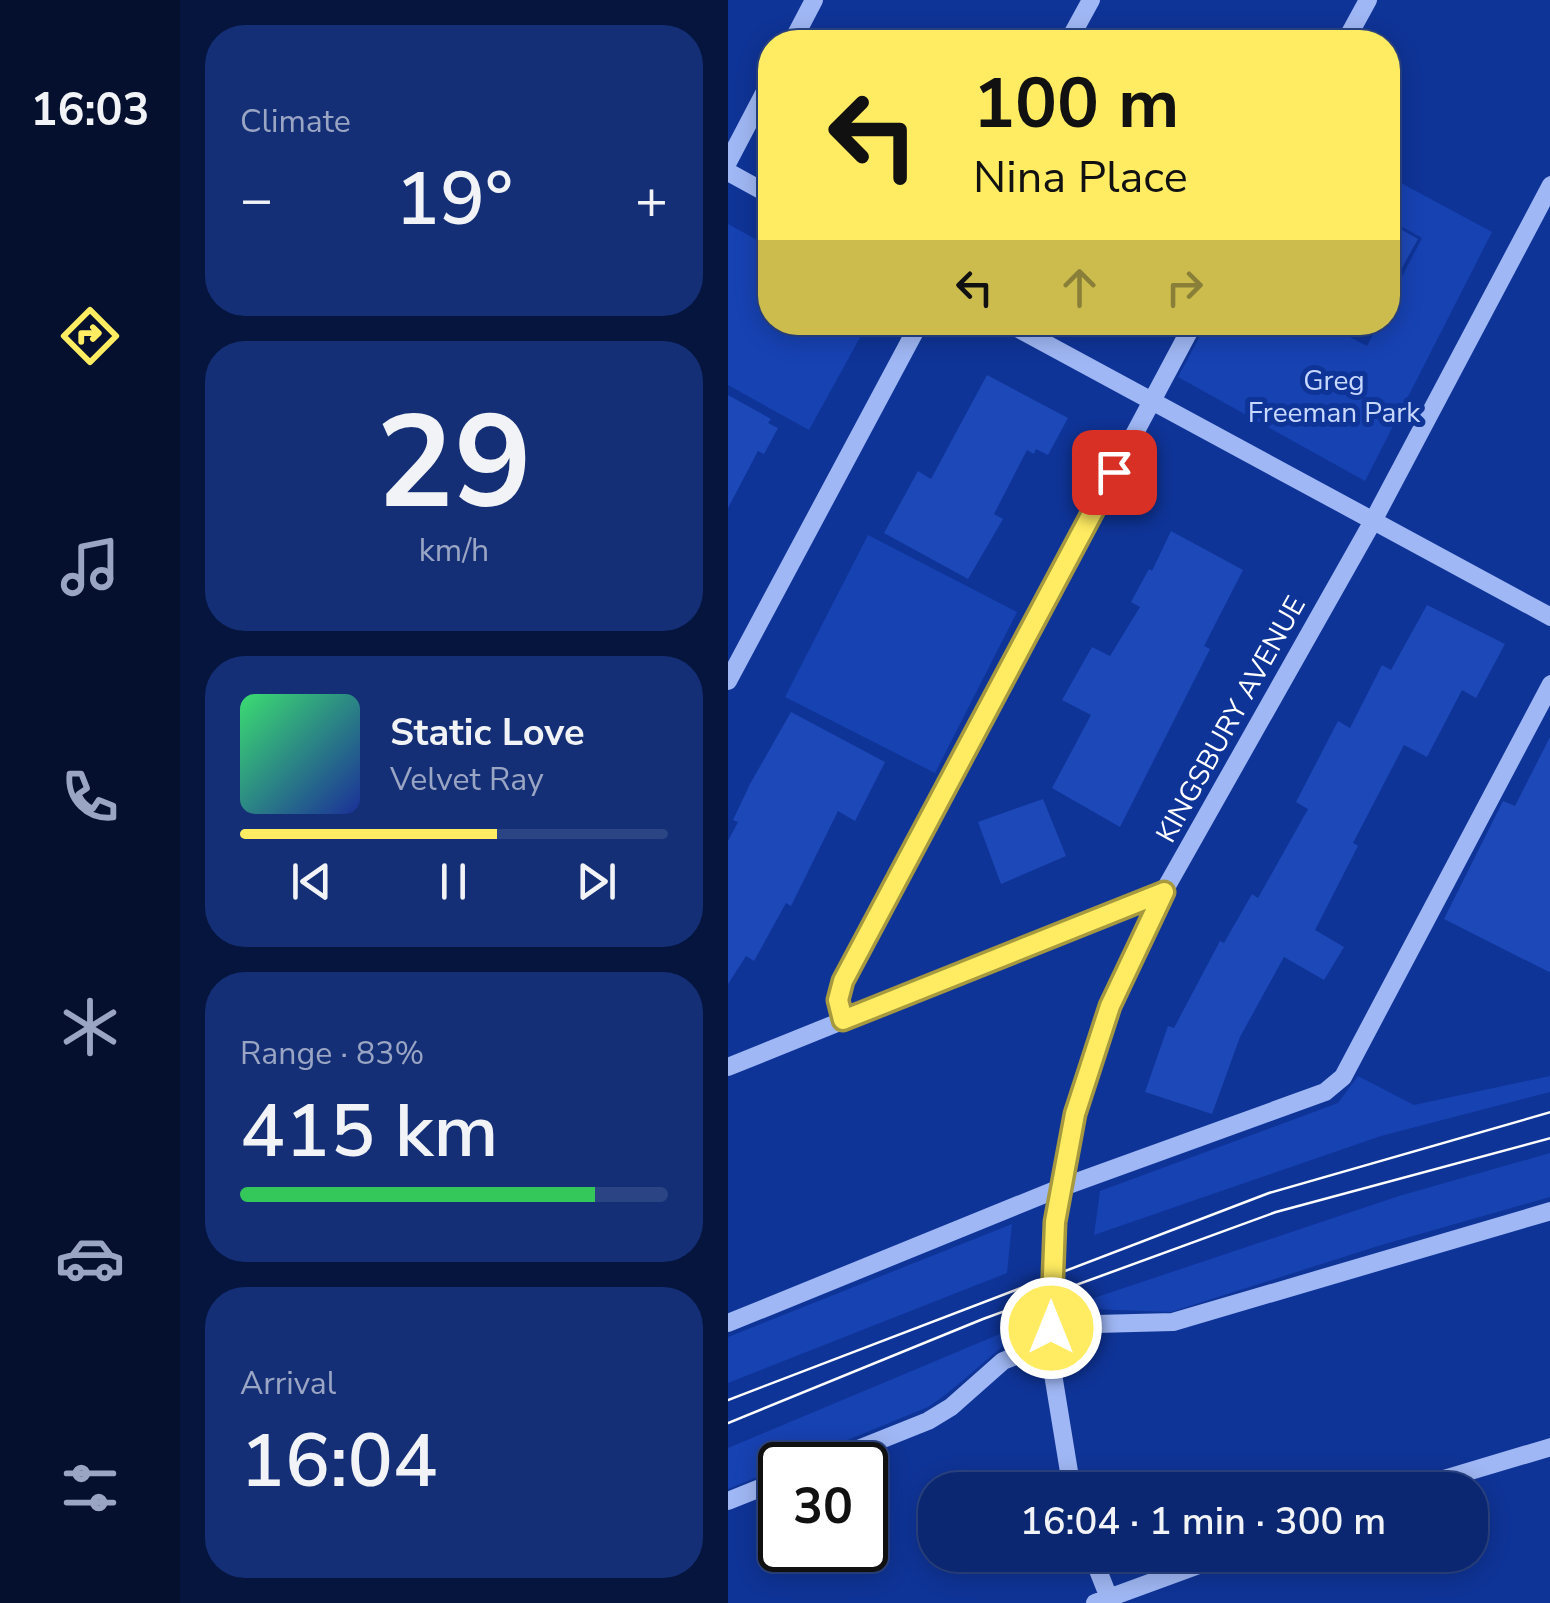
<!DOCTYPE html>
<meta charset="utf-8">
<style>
:root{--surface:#0b2771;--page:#142f76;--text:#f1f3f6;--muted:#9aa5c3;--line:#2b4484;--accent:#ffec62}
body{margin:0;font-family:"Nunito Sans",sans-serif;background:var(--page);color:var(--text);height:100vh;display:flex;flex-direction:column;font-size:38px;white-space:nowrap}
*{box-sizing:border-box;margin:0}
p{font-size:32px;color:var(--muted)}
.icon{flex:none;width:55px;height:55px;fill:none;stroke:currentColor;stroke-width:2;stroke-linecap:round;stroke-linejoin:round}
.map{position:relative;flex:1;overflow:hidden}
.panel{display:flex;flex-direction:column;gap:25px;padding:25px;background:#06153e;width:548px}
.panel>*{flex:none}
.guide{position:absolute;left:30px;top:30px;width:642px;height:305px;border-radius:40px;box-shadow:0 5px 25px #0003,0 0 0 2px var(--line);background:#ffec62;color:#111;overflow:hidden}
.speed{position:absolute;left:30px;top:1442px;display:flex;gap:20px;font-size:50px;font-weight:700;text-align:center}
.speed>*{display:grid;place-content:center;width:130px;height:130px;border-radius:50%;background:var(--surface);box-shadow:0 5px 25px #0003,0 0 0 2px var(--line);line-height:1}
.speed .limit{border:5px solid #111;border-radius:15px;background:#fff;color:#111}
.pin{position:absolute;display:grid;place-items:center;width:85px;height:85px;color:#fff;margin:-42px;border-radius:20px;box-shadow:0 5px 15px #0006}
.me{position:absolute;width:110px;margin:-55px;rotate:0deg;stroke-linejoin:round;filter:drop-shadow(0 0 8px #0008)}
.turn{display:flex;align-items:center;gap:35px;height:210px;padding:0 50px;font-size:45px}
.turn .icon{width:130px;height:130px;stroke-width:2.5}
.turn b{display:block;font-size:70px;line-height:85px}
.lanes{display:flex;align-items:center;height:95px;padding:0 50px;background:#0003;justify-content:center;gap:50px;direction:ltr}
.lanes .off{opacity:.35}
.big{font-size:75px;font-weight:600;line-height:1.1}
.panel .tile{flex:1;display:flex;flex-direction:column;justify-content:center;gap:15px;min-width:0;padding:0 35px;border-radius:40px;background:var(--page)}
.panel .dial{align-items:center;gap:0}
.dial b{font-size:130px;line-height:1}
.song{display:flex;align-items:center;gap:30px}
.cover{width:120px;height:120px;border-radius:15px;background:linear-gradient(135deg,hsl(140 70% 55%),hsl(230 70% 35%))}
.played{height:10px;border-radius:5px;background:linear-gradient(90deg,var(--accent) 60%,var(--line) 60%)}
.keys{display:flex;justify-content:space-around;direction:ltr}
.heat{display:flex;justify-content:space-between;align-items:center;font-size:55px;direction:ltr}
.charge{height:15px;border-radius:8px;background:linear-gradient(90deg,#34c759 83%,var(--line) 0)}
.trip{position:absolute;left:190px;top:1472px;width:570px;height:100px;border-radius:40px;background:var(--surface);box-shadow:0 5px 25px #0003,0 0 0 2px var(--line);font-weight:600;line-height:100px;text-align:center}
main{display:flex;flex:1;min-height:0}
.tab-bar{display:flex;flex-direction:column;width:180px;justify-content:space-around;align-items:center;background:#04102d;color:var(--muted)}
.tab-bar .icon{width:70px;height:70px}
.tab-bar .current{color:var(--accent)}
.tab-bar b{font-size:45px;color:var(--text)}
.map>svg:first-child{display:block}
.green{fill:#1742b2}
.building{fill:#1d48b7}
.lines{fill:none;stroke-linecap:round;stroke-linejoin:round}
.minor{stroke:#9fb7f4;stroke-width:18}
.tram{stroke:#fff;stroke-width:2.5}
.minor-bridge{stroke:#9fb7f4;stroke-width:18}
.route-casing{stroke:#a69940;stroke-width:25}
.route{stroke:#ffec62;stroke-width:18}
.labels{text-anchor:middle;stroke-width:10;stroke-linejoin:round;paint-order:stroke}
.park-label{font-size:28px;fill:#c7d7fe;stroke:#0f3497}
.street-label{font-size:28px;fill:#fff;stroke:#0f3497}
</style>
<main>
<nav class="tab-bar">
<b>16:03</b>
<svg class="icon current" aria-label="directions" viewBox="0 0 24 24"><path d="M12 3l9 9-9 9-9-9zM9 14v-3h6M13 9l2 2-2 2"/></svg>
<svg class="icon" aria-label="music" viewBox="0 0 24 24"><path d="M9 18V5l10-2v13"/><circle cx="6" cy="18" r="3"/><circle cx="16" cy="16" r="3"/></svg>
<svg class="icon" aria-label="phone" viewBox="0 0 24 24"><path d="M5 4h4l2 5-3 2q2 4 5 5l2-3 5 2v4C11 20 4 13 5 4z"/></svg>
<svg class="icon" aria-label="climate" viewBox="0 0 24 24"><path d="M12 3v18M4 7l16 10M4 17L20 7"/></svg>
<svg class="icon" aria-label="car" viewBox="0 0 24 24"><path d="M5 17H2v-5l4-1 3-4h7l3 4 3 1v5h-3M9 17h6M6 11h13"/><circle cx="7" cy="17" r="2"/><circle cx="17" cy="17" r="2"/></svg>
<svg class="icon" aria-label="filters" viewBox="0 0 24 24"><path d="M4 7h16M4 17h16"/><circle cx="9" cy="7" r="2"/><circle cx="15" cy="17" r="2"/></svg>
</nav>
<section class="panel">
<div class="tile"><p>Climate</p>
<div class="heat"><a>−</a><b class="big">19°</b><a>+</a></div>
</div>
<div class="tile dial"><b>29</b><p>km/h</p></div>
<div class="tile">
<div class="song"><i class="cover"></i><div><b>Static Love</b><p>Velvet Ray</p></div></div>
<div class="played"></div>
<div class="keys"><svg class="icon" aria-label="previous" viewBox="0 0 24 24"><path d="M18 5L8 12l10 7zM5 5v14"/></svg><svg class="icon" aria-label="pause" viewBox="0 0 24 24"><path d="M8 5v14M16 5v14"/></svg><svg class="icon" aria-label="next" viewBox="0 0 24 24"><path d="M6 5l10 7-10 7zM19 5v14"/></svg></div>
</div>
<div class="tile"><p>Range · 83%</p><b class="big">415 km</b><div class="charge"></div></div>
<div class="tile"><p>Arrival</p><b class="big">16:04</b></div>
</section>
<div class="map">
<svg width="823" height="1603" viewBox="0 0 823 1603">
<rect width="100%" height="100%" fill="#0f3497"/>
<path class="green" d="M660 176 764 232 637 481 450 377 479 323H595L639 346 651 323 660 322V304L694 238 660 219Z
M0 224 42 247V322L140 323 81 430 0 385Z
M140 535 289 612 207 773 57 697Z
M630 1076 686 1105 822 1076V1092L653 1136 366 1235 372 1191 610 1103Z
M822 1153V1197L650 1246 443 1312 363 1309V1299L671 1196Z
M284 1224 279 1273 0 1383V1337Z
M279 1331V1343C252 1364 229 1388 200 1407L0 1489V1448Z"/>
<path class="building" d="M660 222 690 239 660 293Z
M259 375 340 418 320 455 308 449 306 454 299 450 266 514 275 519 240 579 156 533 190 471 203 479Z
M0 395 43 419 40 423 50 428 36 454 30 451 0 508Z
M443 531 515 570 476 646 482 649 392 827 324 788 363 715 334 700 364 647 382 656 412 607 403 602 421 569 424 571Z
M699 605 777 644 748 698 734 690 699 757 676 745 625 843 630 846 587 930 616 947 596 980 556 957 512 1037 484 1114 417 1092 440 1026 446 1028 492 941 496 943 524 894 530 898 580 809 568 802 610 721 622 728 654 665 663 670Z
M63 712 157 762 127 821 110 811 63 906 58 903 26 961 18 956 0 984V841L10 822 5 820 22 784Z
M823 735V973L716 919 775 801 787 806Z
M315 799 338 856 273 884 250 822Z"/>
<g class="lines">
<path class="minor" d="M64 42 86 0
M340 42 363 0
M617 42 640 0
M0 162 42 82
M0 172 42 195
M278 322 823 617
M0 681 192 322
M115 1020 110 1000 115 981 466 322
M0 1067 436 891
M324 1249 332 1188 347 1114 382 1006 436 891 645 521 823 185
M0 1323 332 1188 597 1092 615 1077 823 684
M325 1374 344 1490
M90 1465 200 1421 223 1407 275 1361 368 1324 445 1322 823 1211
M679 1490 823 1447
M0 1501 52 1480
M364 1555 383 1603
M367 1603 498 1555"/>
<path class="tram" d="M0 1400 541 1193 823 1112
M0 1423 255 1319 548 1212 823 1138"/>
<path class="minor-bridge" d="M324 1249 325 1374"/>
</g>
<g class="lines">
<defs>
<path id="route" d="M323 1328 327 1222 347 1114 382 1006 436 892 115 1020 110 1000 115 981 386 472"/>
</defs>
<use href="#route" class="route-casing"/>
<use href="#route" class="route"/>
</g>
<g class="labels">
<g class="park-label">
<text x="606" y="390">Greg<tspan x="606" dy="32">Freeman Park</tspan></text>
</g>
<g class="street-label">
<text transform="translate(502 719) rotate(-61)" y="10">KINGSBURY AVENUE</text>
</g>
</g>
</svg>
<div class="speed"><div class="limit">30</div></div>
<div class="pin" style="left:386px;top:472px;background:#d93025"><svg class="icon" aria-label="arrive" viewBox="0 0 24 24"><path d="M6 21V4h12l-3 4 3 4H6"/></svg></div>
<svg class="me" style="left:323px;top:1328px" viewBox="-20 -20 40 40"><circle r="17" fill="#ffec62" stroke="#fff" stroke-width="3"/><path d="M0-11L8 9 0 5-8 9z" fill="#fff"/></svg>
<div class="trip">16:04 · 1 min · 300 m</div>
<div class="guide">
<div class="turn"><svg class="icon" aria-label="left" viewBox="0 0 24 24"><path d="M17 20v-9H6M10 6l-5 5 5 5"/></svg><div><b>100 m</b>Nina Place</div></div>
<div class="lanes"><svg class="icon" aria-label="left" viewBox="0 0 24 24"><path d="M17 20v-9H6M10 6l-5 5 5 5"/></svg><svg class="icon off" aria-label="ahead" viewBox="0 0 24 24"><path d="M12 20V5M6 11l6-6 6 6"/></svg><svg class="icon off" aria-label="right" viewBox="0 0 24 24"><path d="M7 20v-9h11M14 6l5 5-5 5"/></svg></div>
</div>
</div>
</main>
